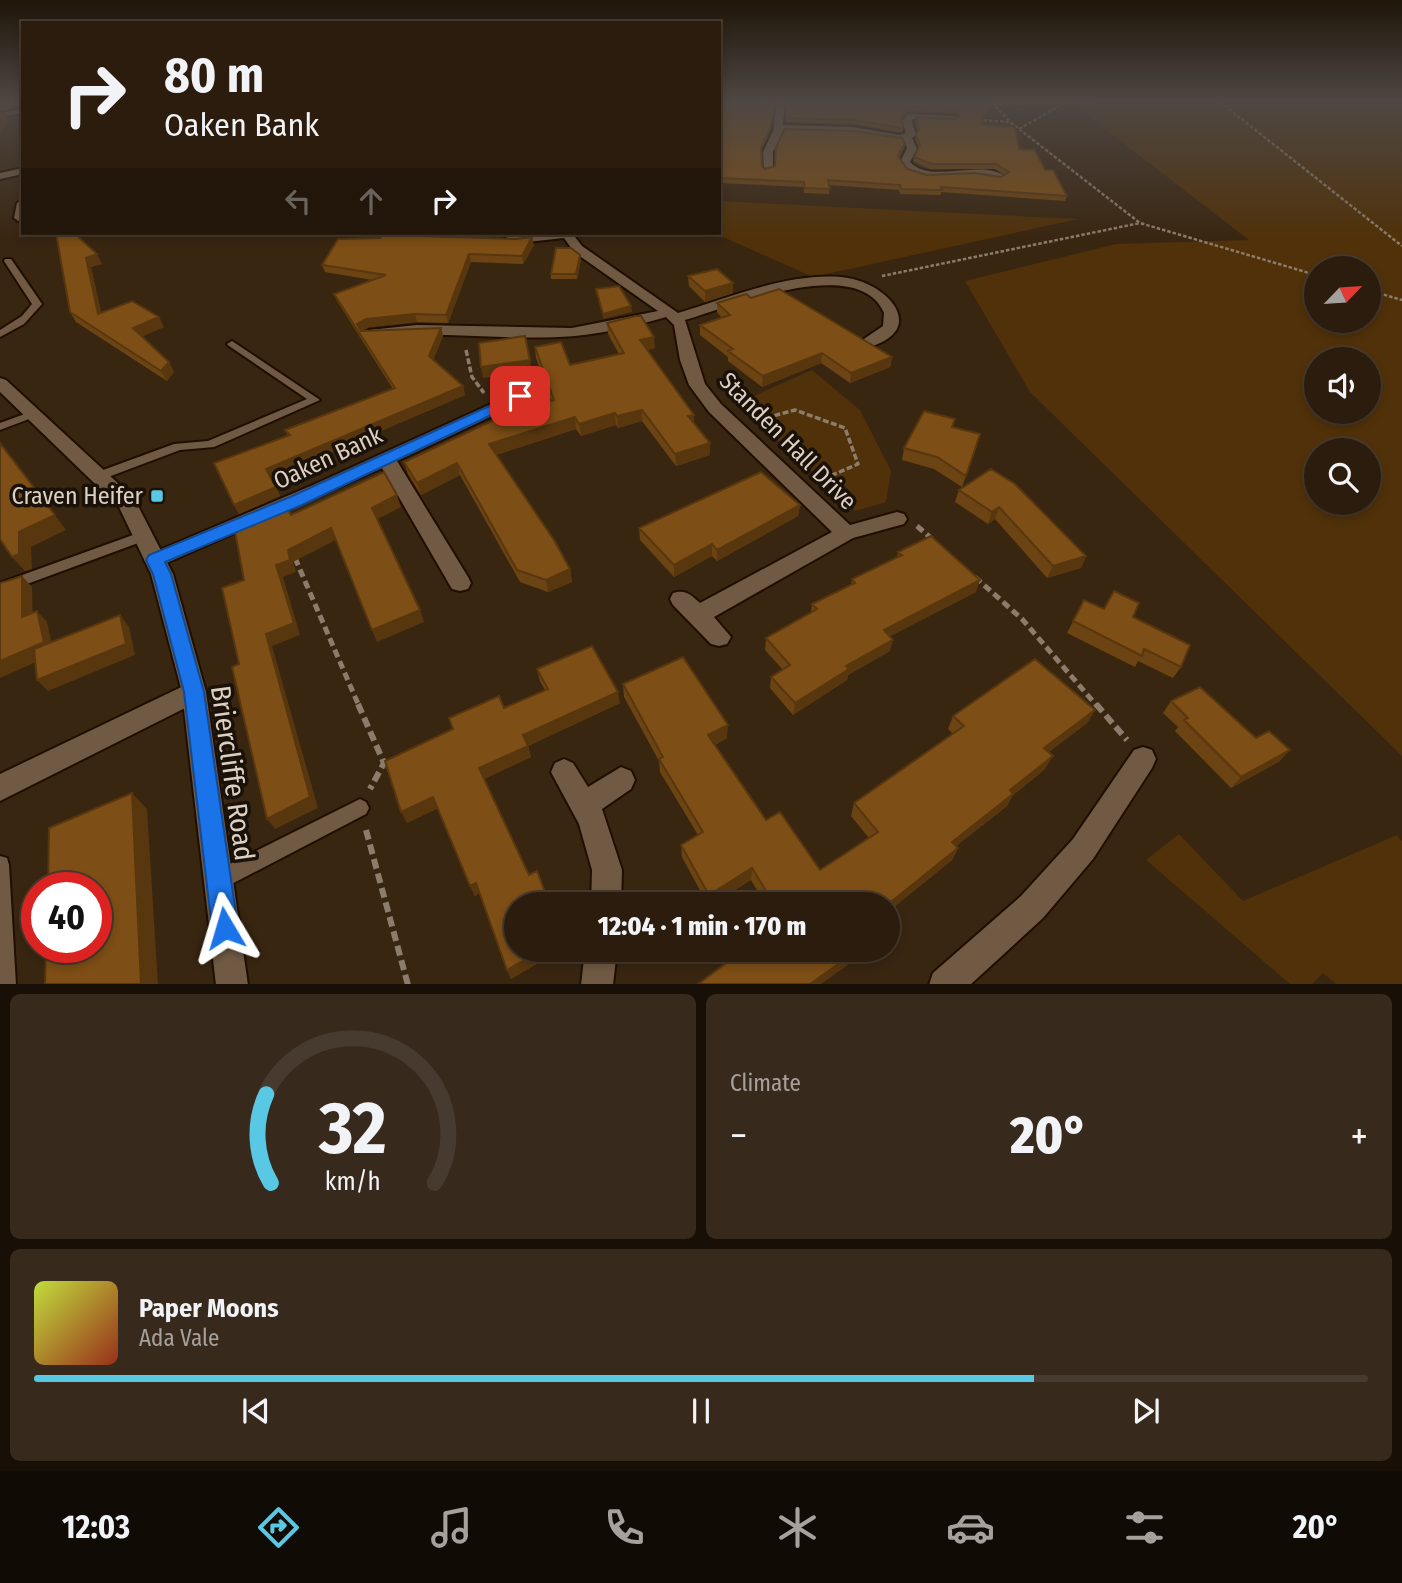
<!DOCTYPE html>
<meta charset="utf-8">
<style>
:root{--surface:#2b1c0d;--page:#37291b;--text:#f1f3f6;--muted:#a6a19d;--line:#473a2e;--accent:#59c8e5}
body{margin:0;font-family:"Fira Sans Condensed",sans-serif;background:var(--page);color:var(--text);height:100vh;display:flex;flex-direction:column;font-size:26px;white-space:nowrap}
*{box-sizing:border-box;margin:0}
p{font-size:23px;color:var(--muted)}
.icon{flex:none;width:38px;height:38px;fill:none;stroke:currentColor;stroke-width:2;stroke-linecap:round;stroke-linejoin:round}
.map{position:relative;height:984px;overflow:hidden}
.side{display:flex;flex-direction:column;gap:10px;padding:10px;background:#180f07;flex:1}
.side>*{flex:none}
.guide{position:absolute;left:21px;top:21px;width:700px;height:214px;border-radius:0px;box-shadow:0 4px 10px #0003,0 0 0 2px var(--line);background:#2b1c0d;color:var(--text);overflow:hidden}
.needle{width:46px;rotate:65deg}
.buttons{position:absolute;left:1304px;top:256px;display:grid;gap:14px}
.buttons a{display:grid;place-items:center;width:77px;height:77px;border-radius:50%;background:var(--surface);box-shadow:0 4px 10px #0003,0 0 0 2px var(--line);font-size:35px}
.speed{position:absolute;left:21px;top:872px;display:flex;gap:14px;font-size:35px;font-weight:700;text-align:center}
.speed>*{display:grid;place-content:center;width:91px;height:91px;border-radius:50%;background:var(--surface);box-shadow:0 4px 10px #0003,0 0 0 2px var(--line);line-height:1}
.speed .limit{border:10px solid #d22;background:#fff;color:#111}
.pin{position:absolute;display:grid;place-items:center;width:60px;height:60px;color:#fff;margin:-30px;border-radius:14px;box-shadow:0 4px 10px #0006}
.me{position:absolute;width:77px;margin:-38px;rotate:353deg;stroke-linejoin:round;filter:drop-shadow(0 0 5px #0008)}
.turn{display:flex;align-items:center;gap:24px;height:147px;padding:0 28px;font-size:32px}
.turn .icon{width:91px;height:91px;stroke-width:2.5}
.turn b{display:block;font-size:49px;line-height:60px}
.lanes{display:flex;align-items:center;height:66px;padding:0 28px;background:#0003;justify-content:center;gap:35px;direction:ltr}
.lanes .off{opacity:.35}
.big{font-size:52px;font-weight:800;line-height:1.1}
.side .tile{flex:1;display:flex;flex-direction:column;justify-content:center;gap:10px;min-width:0;padding:0 24px;border-radius:10px;background:var(--page)}
.side .dial{align-items:center;gap:0}
.dial svg{height:182px;overflow:visible;fill:none;stroke:var(--line);stroke-width:7;stroke-linecap:round;text-anchor:middle}
.dial text{fill:var(--text);stroke:none}
.song{display:flex;align-items:center;gap:21px}
.cover{width:84px;height:84px;border-radius:10px;background:linear-gradient(135deg,hsl(70 70% 55%),hsl(10 70% 35%))}
.played{height:7px;border-radius:4px;background:linear-gradient(90deg,var(--accent) 75%,var(--line) 75%)}
.keys{display:flex;justify-content:space-around;direction:ltr}
.heat{display:flex;justify-content:space-between;align-items:center;font-size:38px;direction:ltr}
.side .tiles{flex:1;display:grid;gap:10px;grid-template-columns:1fr 1fr}
.tile:last-child{grid-column:span 2}
.trip{position:absolute;left:504px;top:892px;width:396px;height:70px;border-radius:35px;background:var(--surface);box-shadow:0 4px 10px #0003,0 0 0 2px var(--line);font-weight:800;line-height:70px;text-align:center}
.dock{display:flex;height:112px;justify-content:space-around;align-items:center;background:#110b05;color:var(--muted)}
.dock .icon{width:49px;height:49px}
.dock .selected{color:var(--accent)}
.dock b{font-size:32px;color:var(--text)}
.map>svg:first-child{display:block}
.green{fill:#503109;fill-rule:evenodd}
.lines{fill:none;stroke-linecap:round;stroke-linejoin:round}
.service-casing{stroke:#200e00;stroke-width:4}
.minor-casing{stroke:#200e00;stroke-width:4}
.tertiary-casing{stroke:#200e00;stroke-width:4}
.path-far3{stroke:#8c7c6b;stroke-width:2.5;stroke-dasharray:3.5 2;stroke-linecap:butt}
.path-far2{stroke:#8c7c6b;stroke-width:3.5;stroke-dasharray:6 2.5;stroke-linecap:butt}
.path-far1{stroke:#8c7c6b;stroke-width:5;stroke-dasharray:8 4.5;stroke-linecap:butt}
.path{stroke:#8c7c6b;stroke-width:6;stroke-dasharray:10 5;stroke-linecap:butt}
.service{fill:#705a44;fill-rule:evenodd}
.minor{fill:#705a44;fill-rule:evenodd}
.tertiary{fill:#705a44;fill-rule:evenodd}
.wall{fill:#6c4312}
.shaded-wall{fill:#58370f}
.building{fill:#7d4e15;stroke:#58370f;stroke-width:2}
.route{fill:#1a73e8;stroke:#114b97;stroke-width:2}
.poi-dot{fill:#59c8e5;stroke:#1a1108;stroke-width:2.5}
.labels{text-anchor:middle;stroke-width:7;stroke-linejoin:round;paint-order:stroke}
.street-label{font-size:24px;fill:#dccfc3;stroke:#1a1108}
.poi-label{font-size:24px;fill:#dccfc3;stroke:#1a1108;text-anchor:end}
.near-street-label{font-size:28px;fill:#dccfc3;stroke:#1a1108}
</style>
<div class="map">
<svg width="1402" height="985" viewBox="0 0 1402 985">
<rect width="100%" height="100%" fill="#392611"/>
<path class="green" d="M1070 102H1402V756L1030 392 965 281 1116 244 1249 240ZM1316 268H1368V320H1316ZM1316 359H1368V411H1316ZM1316 450H1368V502H1316Z
M719 201 1078 219 813 277 714 233H719Z
M812 370 860 410 891 471 886 502 855 511 738 403Z
M1179 834 1243 901 1397 835 1402 841V984H1336L1323 973 1312 984H1290L1146 860Z"/>
<g class="lines">
<defs>
<path id="service" d="M23 109V113L0 117V113Z
M5 259H11L42 304 24 324 0 337V330L22 316 32 304 4 261Z
M232 341 320 400 214 447 180 450 103 479H95L93 476 95 473 174 444 208 441 307 399 229 346 227 344Z
M33 411 38 414 37 416 0 430V423Z
M144 531 149 533 151 536 149 539 0 594V583Z
M360 799 366 802 369 808 366 814 226 887 219 889 212 887 210 880 212 873Z
M0 856 7 858 9 865 16 985H0Z"/>
<path id="minor" d="M777 102H785L783 125 853 127 900 135 906 133 902 121 908 114 956 116V120L953 121 913 119 912 121 916 135 912 138 917 148 910 162C931 185 979 158 1005 176L1000 179 973 175 927 177 907 171 900 162 907 148 903 140 853 133 783 131 773 152V169L764 171 763 152 773 131Z
M23 168V174L0 179V173Z
M23 200V221L20 222 14 218 17 203Z
M552 233H572L582 246 678 313C729 298 786 273 841 277 888 281 931 331 866 348L858 343 883 326 884 313C859 253 729 307 685 320L705 384 721 404 850 525 897 512 904 514 907 519 904 524 853 538 714 617 731 637 727 644 719 646 711 644 673 605 670 599 673 593C686 589 691 595 700 603L832 532 709 412 689 385 680 360 674 325 666 317C631 327 595 336 559 337 495 340 433 330 369 338L362 334 369 330 417 325 572 328 658 311 574 252 564 238 509 244 503 240 509 236Z
M520 391 526 392 528 396 526 400 397 461 468 577 471 583 468 589 460 591 452 589 382 468 162 565 155 568 148 565 144 560 148 555 313 485Z
M194 681 203 685 206 692 203 699 0 801V774Z
M1143 747 1152 750 1156 759 1152 768 1093 859 1043 918 970 985H929L933 973 1021 896 1073 839 1134 750Z
M564 759 573 763 588 787 621 767 631 771 635 780 631 789 602 809 622 870 621 905H591L592 870 579 824 551 772 555 763Z
M585 950H617L613 985H581Z"/>
<path id="tertiary" d="M0 378 6 380 134 498 173 574 206 692 248 985H216L182 692 151 574 119 507 0 392Z"/>
</defs>
<use href="#service" class="service-casing"/>
<use href="#minor" class="minor-casing"/>
<use href="#tertiary" class="tertiary-casing"/>
<path class="path-far3" d="M992 102 1010 122 1140 223 1316 275
M1220 102 1402 246
M994 104 1094 102
M978 120 1010 122
M1019 129 1064 103
M882 276 1140 223
M1368 290 1402 300"/>
<path class="path-far2" d="M466 350 472 377 484 393
M758 420 795 410 845 428 858 464 821 480"/>
<path class="path-far1" d="M917 526 932 539
M295 558 359 706
M975 577 1022 619 1097 706"/>
<path class="path" d="M358 704 384 763 370 789
M1096 704 1127 740
M366 830 408 985"/>
<use href="#service" class="service"/>
<use href="#minor" class="minor"/>
<use href="#tertiary" class="tertiary"/>
</g>
<path class="wall" d="M719 102H776L770 130 761 151 762 166 765 169 904 148 899 158 907 169 927 175 1001 177 1004 175 995 169H930L913 161 914 157 919 148 915 139 918 132 915 122 916 117 955 119 958 117 956 113 908 111 901 118 903 127V131L900 132 853 124 786 122 787 102 989 108 982 124 1019 149 1045 170 1067 196 1065 201 941 192V195L900 194 899 190 829 185V194L804 193V187L719 183Z
M56 233 102 264 91 267 101 313 164 327 142 336 169 362 174 372 167 381 76 322 70 312Z
M534 245 523 264 471 262 448 323 417 322 369 327 362 331 441 328 443 336 433 360 463 386 465 395 271 478 280 496 239 514 234 505 288 436 285 430 393 389 337 301 334 294 372 280 325 272 322 265Z
M581 260 577 279H551V274Z
M688 276 733 293 705 302 689 286Z
M751 298 892 357 890 367 850 383 821 363 762 387 728 361V357L700 335V325L722 318 717 312V303Z
M607 323 655 348 647 350 694 415V424L710 455 676 466 642 421 618 428 616 425 581 436 576 429 496 455 570 569 572 582 548 592 520 582 460 475 421 495 408 474 404 462 551 401 536 358 535 347 570 365 619 354 608 334Z
M953 427 977 446 962 487 934 469 902 460 904 448Z
M1015 484 1086 556 1081 568 1047 578 995 519 988 524 955 502 959 490Z
M800 505 798 516 717 561 712 556 674 577 640 540 639 528Z
M898 552 976 592 890 636V651L848 675 847 680 793 715 770 688 771 677 783 670 765 650 766 638 811 612 812 604 851 585 852 579 897 558Z
M1084 600 1104 609 1133 617 1181 667 1173 678 1138 661 1135 667 1067 633Z
M537 669 620 703 528 746 531 757 484 779 516 950H560L511 979 507 970 479 893 475 896 438 808 407 823 504 708 545 690 540 681Z
M623 684 727 738 715 745 766 820 820 870 869 838 851 816 854 803 953 734 948 729 953 716 1095 710 1087 723 1049 752 1045 769 1012 796 1007 806 956 846 958 848 952 860 890 910 894 932 887 905H766L751 880 711 905H708L682 857 681 845 698 835 660 772 659 761 624 697Z
M1171 701 1256 738 1280 761 1231 788 1175 731 1178 727 1163 713Z"/>
<path class="shaded-wall" d="M13 102H20L23 106 0 111V105Z
M776 102 770 130 760 152 761 148Z
M909 107 908 111 900 119 901 115Z
M5 113 8 118 0 135V122Z
M532 237 534 245 523 264 522 256Z
M97 254 102 264 91 267 104 324 98 314 86 258Z
M469 254 471 262 448 323 446 315Z
M580 255 581 260 577 279 576 274Z
M733 283V293L705 302V291Z
M631 306 632 312 603 319V314Z
M415 314 417 322 369 327 360 333 357 324 366 319Z
M159 317 164 327 139 338 133 328Z
M441 328 443 336 431 365 429 356Z
M654 337 655 348 641 351 640 340Z
M822 353 821 363 762 387 763 376Z
M892 357 890 367 850 383 851 373Z
M530 360 532 371 483 378 481 367Z
M169 362 174 372 167 381 161 371Z
M463 386 465 395 270 478 266 469Z
M642 410V421L618 428 617 416Z
M615 413 616 425 581 436 579 424Z
M694 415V426L688 416Z
M575 417 576 429 492 456 489 444Z
M710 443V455L676 466 675 454Z
M457 463 460 475 421 495 417 483Z
M276 487 280 496 239 514 234 505Z
M397 495 401 507 376 520 372 508Z
M800 505 798 516 717 561V550Z
M999 507 995 519 988 524 992 512Z
M55 515 66 530 31 547 32 569 25 571 12 557 19 532Z
M331 528 336 540 293 562 296 572 283 577 300 635 272 646 318 808 275 829 267 819 266 634 276 565 288 550Z
M712 544V556L674 577V565Z
M1086 556 1081 568 1047 578 1053 566Z
M570 569 572 582 548 592 546 580Z
M22 576 32 587 33 628 22 617Z
M980 580 976 592 881 641 884 630Z
M420 610 424 622 377 642 372 630Z
M37 611 47 622 54 654 0 678V661Z
M120 615 129 627 135 655 48 691 37 680Z
M893 640 890 651 848 675 847 680 793 715 795 703 846 666Z
M618 692 620 703 528 746 531 757 483 779 479 768 523 735Z
M1095 710 1087 723 1037 761 1044 748Z
M728 725 727 738 708 748V735Z
M1290 750 1280 761 1231 788 1241 777Z
M1053 756 1045 769 1012 796 1007 806 946 854 952 842 1010 790Z
M132 793 147 809 158 984H141Z
M433 797 438 808 407 823 401 812Z
M958 848 952 860 887 913V905Z
M752 868 751 880 711 905H709V895Z
M476 883 480 893 475 896 470 886Z
M898 921 894 932 887 937V929Z
M542 950H560L511 979 507 970Z
M858 950H869L821 984H810Z"/>
<path class="building" d="M0 102H13L0 105Z
M719 102H776L771 126 761 148 762 166 765 169 775 166 776 148 785 129 853 131 902 138 905 143 898 156 907 169 927 175 974 173 1001 177 1009 172 996 164H931L914 157 920 145 916 134 919 130 916 117 955 119 960 116 957 109 909 107 901 115 903 127 901 128 854 120 786 118 787 102H977L990 104 981 124 1015 127 1019 149 1035 150 1045 170H1053L1067 196 941 187 942 190 901 189 900 185 828 180 830 189 805 188 804 182 719 178Z
M0 113H5L0 122Z
M56 233H74L97 254 86 258 98 314 132 301 159 317 133 328 169 362 161 371 70 312Z
M382 235 516 239 532 237 522 256 469 254 446 315 415 314 366 319 357 324 361 331 441 328 429 356 463 386 266 469 276 487 234 505 214 463 290 435 285 430 395 388 334 294 386 275 322 265 338 239 380 238Z
M556 248H571L580 255 576 274H551Z
M717 269 733 283 705 291 688 276Z
M619 286 631 306 603 314 596 289Z
M779 289 892 357 851 373 822 353 763 376 728 351 733 349 700 325 730 315 717 303 746 294 751 298Z
M636 316H641L654 337 640 340 694 415 688 416 710 443 675 454 642 410 617 416 615 413 579 424 575 417 489 444 554 540 570 569 546 580 517 570 457 463 417 483 404 462 507 414 554 400 535 347 561 342 570 365 624 353 607 323Z
M525 336 530 360 481 367 479 343Z
M924 411 955 419 952 427 980 434 966 476 937 457 904 448Z
M0 443 55 515 19 532V554L12 557 0 539Z
M991 469 1015 484 1086 556 1053 566 999 507 992 512 959 490Z
M384 472 397 495 372 508 420 610 372 630 331 528 288 550 290 560 276 565 294 623 266 634 310 797 267 819 232 667 239 664 222 588 244 580 235 531 245 528 241 519 283 500 291 515Z
M761 472 800 505 717 550 712 544 674 565 639 528Z
M931 536 980 580 884 630 893 640 846 666 849 669 795 703 771 677 790 665 766 638 817 609 812 604 855 583 852 579 902 555 898 552Z
M22 576V617L37 611 44 642 0 661V583Z
M1114 591 1139 603 1133 617 1190 645 1181 667 1144 649 1142 656 1073 621 1084 600 1104 609Z
M120 615 126 644 37 680 34 649Z
M592 646 618 692 523 735 528 746 479 768 529 875 537 871 550 905H516V950H542L507 970 476 883 470 886 433 797 401 812 385 761 453 729 449 718 499 696 504 708 548 689 537 669Z
M683 657 728 725 708 735 766 820 780 812 820 870 878 832 854 803 964 726 953 716 1035 659 1095 710 1044 748 1053 756 1010 790 1013 794 952 842 958 848 887 905H775L752 868 709 895 681 845 703 832 659 759 663 757 623 684Z
M1200 687 1256 738 1269 731 1290 750 1241 777 1184 720 1188 718 1171 701Z
M132 793 141 984H45L46 947H96V887H48L49 828Z
M887 906 898 921 887 929Z
M744 950H858L810 984H698Z"/>
<linearGradient id="sky" x2="0" y2="1"><stop stop-color="#1f1509"/><stop offset="0.42" stop-color="#4e4743"/><stop offset="1" stop-color="#4e4743" stop-opacity="0"/></linearGradient>
<rect width="1402" height="240" fill="url(#sky)"/>
<path class="route" d="M520 392 525 393V399L302 505 165 562 171 574 204 692 238 928 234 937 225 941 216 937 212 928 184 692 153 574 146 560 149 555 290 497Z"/>
<rect class="poi-dot" x="150" y="489" width="14" height="14" rx="3.5"/>
<g class="labels">
<g class="street-label">
<text transform="translate(788 441) rotate(45)" y="8">Standen Hall Drive</text>
<text transform="translate(328 458) rotate(-25)" y="8">Oaken Bank</text>
</g>
<g class="poi-label">
<text x="143" y="504">Craven Heifer</text>
</g>
<g class="near-street-label">
<text transform="translate(233 773) rotate(82)" y="10">Briercliffe Road</text>
</g>
</g>
</svg>
<div class="buttons">
<a><svg class="needle" viewBox="-14 -14 28 28"><path d="M0-13l5 13h-10z" fill="#e53935"/><path d="M0 13l5-13h-10z" fill="#a6a19d"/></svg></a>
<a><svg class="icon" aria-label="sound" viewBox="0 0 24 24"><path d="M4 9h4l5-4v14l-5-4H4zM17 9q2 3 0 6"/></svg></a>
<a><svg class="icon" aria-label="search" viewBox="0 0 24 24"><circle cx="10" cy="10" r="6"/><path d="M15 15l6 6"/></svg></a>
</div>
<div class="speed"><div class="limit">40</div></div>
<div class="pin" style="left:520px;top:396px;background:#d93025"><svg class="icon" aria-label="arrive" viewBox="0 0 24 24"><path d="M6 21V4h12l-3 4 3 4H6"/></svg></div>
<svg class="me" style="left:225px;top:928px" viewBox="-20 -20 40 40"><path d="M0-17L14 15 0 8-14 15z" fill="#1a73e8" stroke="#fff" stroke-width="4"/></svg>
<div class="trip">12:04 · 1 min · 170 m</div>
<div class="guide">
<div class="turn"><svg class="icon" aria-label="right" viewBox="0 0 24 24"><path d="M7 20v-9h11M14 6l5 5-5 5"/></svg><div><b>80 m</b>Oaken Bank</div></div>
<div class="lanes"><svg class="icon off" aria-label="left" viewBox="0 0 24 24"><path d="M17 20v-9H6M10 6l-5 5 5 5"/></svg><svg class="icon off" aria-label="ahead" viewBox="0 0 24 24"><path d="M12 20V5M6 11l6-6 6 6"/></svg><svg class="icon" aria-label="right" viewBox="0 0 24 24"><path d="M7 20v-9h11M14 6l5 5-5 5"/></svg></div>
</div>
</div>
<section class="side">
<div class="tiles">
<div class="tile dial"><svg viewBox="0 0 100 80">
<path d="M14 69A42 42 0 1 1 86 69"/>
<path d="M14 69A42 42 0 0 1 12 30" stroke="#59c8e5"/>
<text x="50" y="56" font-size="32" font-weight="700">32</text>
<text x="50" y="72" font-size="11">km/h</text>
</svg></div>
<div class="tile"><p>Climate</p>
<div class="heat"><a>−</a><b class="big">20°</b><a>+</a></div>
</div>
<div class="tile">
<div class="song"><i class="cover"></i><div><b>Paper Moons</b><p>Ada Vale</p></div></div>
<div class="played"></div>
<div class="keys"><svg class="icon" aria-label="previous" viewBox="0 0 24 24"><path d="M18 5L8 12l10 7zM5 5v14"/></svg><svg class="icon" aria-label="pause" viewBox="0 0 24 24"><path d="M8 5v14M16 5v14"/></svg><svg class="icon" aria-label="next" viewBox="0 0 24 24"><path d="M6 5l10 7-10 7zM19 5v14"/></svg></div>
</div>
</div>
</section>
<nav class="dock">
<b>12:03</b>
<svg class="icon selected" aria-label="directions" viewBox="0 0 24 24"><path d="M12 3l9 9-9 9-9-9zM9 14v-3h6M13 9l2 2-2 2"/></svg>
<svg class="icon" aria-label="music" viewBox="0 0 24 24"><path d="M9 18V5l10-2v13"/><circle cx="6" cy="18" r="3"/><circle cx="16" cy="16" r="3"/></svg>
<svg class="icon" aria-label="phone" viewBox="0 0 24 24"><path d="M5 4h4l2 5-3 2q2 4 5 5l2-3 5 2v4C11 20 4 13 5 4z"/></svg>
<svg class="icon" aria-label="climate" viewBox="0 0 24 24"><path d="M12 3v18M4 7l16 10M4 17L20 7"/></svg>
<svg class="icon" aria-label="car" viewBox="0 0 24 24"><path d="M5 17H2v-5l4-1 3-4h7l3 4 3 1v5h-3M9 17h6M6 11h13"/><circle cx="7" cy="17" r="2"/><circle cx="17" cy="17" r="2"/></svg>
<svg class="icon" aria-label="filters" viewBox="0 0 24 24"><path d="M4 7h16M4 17h16"/><circle cx="9" cy="7" r="2"/><circle cx="15" cy="17" r="2"/></svg>
<b>20°</b>
</nav>
